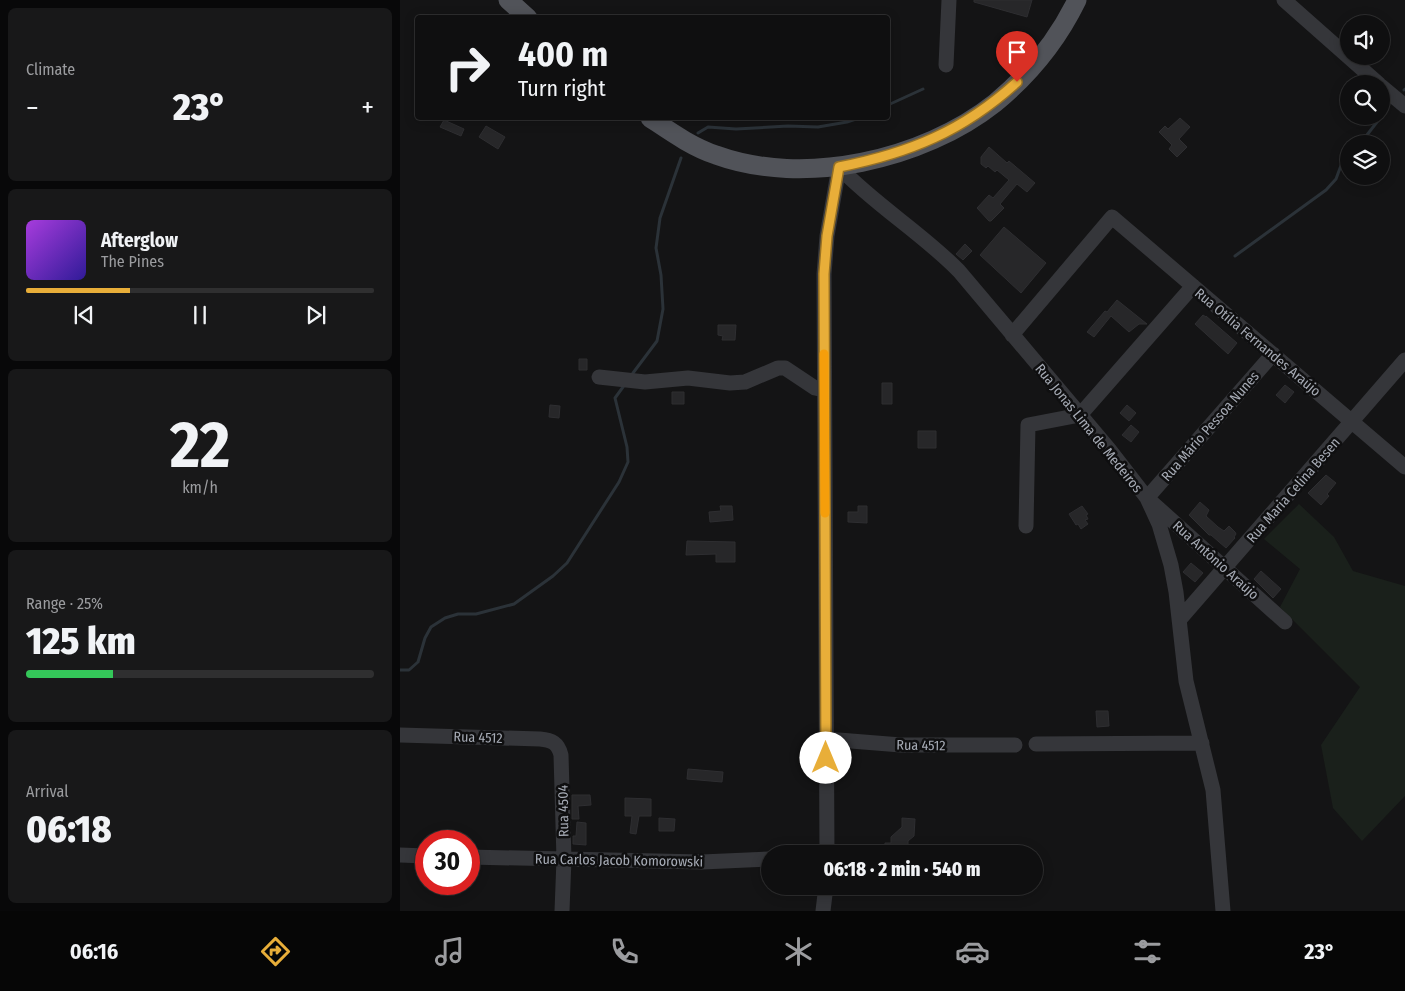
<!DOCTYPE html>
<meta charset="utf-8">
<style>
:root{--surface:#0f0f10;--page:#181819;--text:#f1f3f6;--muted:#9b9c9f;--line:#2f2f30;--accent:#e8ae39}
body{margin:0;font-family:"Fira Sans Condensed",sans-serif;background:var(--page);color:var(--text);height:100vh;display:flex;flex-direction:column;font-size:19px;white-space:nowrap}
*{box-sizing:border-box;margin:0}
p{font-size:16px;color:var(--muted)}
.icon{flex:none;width:28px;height:28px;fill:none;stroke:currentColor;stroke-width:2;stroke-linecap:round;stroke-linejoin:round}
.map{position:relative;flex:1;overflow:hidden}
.drawer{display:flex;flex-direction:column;gap:8px;padding:8px;background:#080809;width:400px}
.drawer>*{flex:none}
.banner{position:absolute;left:15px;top:15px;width:475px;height:105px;border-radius:5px;box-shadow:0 2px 12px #0003,0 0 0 1px var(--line);background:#0f0f10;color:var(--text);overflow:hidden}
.buttons{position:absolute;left:940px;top:15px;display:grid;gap:10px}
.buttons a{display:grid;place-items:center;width:50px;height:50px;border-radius:50%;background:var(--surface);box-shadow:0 2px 12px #0003,0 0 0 1px var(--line);font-size:25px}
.speed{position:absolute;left:15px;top:830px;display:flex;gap:10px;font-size:25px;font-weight:700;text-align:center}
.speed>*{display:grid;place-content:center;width:65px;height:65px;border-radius:50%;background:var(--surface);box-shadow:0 2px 12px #0003,0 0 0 1px var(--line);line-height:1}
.speed .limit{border:8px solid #d22;background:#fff;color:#111}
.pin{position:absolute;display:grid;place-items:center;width:42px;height:42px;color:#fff;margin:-51px -21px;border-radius:50% 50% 50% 0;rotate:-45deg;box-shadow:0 0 5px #0007}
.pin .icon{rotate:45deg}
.me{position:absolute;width:55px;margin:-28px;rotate:0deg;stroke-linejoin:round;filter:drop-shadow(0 0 4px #0008)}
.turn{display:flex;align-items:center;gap:18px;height:105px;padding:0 20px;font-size:22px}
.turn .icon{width:65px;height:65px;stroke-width:2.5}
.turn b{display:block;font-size:35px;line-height:42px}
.big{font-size:38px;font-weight:800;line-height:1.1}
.drawer .card{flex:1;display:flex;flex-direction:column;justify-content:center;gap:8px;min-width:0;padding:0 18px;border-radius:8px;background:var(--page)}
.drawer .dial{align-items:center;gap:0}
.dial b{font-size:65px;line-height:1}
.song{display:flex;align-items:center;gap:15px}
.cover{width:60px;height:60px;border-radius:8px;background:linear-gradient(135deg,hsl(280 70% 55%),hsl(250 70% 35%))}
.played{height:5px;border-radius:2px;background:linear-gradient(90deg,var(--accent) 30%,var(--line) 30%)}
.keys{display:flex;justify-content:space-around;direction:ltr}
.heat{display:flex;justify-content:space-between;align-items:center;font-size:28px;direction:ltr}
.charge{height:8px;border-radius:4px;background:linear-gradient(90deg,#34c759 25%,var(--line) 0)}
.trip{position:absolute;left:361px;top:845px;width:282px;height:50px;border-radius:25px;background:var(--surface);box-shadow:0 2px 12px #0003,0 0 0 1px var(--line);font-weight:800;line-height:50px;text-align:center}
.tabs{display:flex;height:80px;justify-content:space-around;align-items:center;background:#060606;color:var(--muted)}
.tabs .icon{width:35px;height:35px}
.tabs .on{color:var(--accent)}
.tabs b{font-size:22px;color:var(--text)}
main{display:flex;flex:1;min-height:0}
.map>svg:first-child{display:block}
.green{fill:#1a201b}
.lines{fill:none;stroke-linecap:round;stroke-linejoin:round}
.stream{stroke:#2b3238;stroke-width:3}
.building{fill:#272729;stroke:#2e2e31}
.minor{stroke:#35363a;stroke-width:15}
.major{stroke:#515359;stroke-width:19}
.route-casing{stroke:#977125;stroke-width:12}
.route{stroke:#e8ae39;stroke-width:9}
.slow{stroke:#f59e0b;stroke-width:9}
.labels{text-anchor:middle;stroke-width:5;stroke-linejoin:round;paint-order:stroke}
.street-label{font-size:14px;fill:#a6abb5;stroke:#0f0f10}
</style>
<main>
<section class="drawer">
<div class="card"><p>Climate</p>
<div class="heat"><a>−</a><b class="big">23°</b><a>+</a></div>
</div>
<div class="card">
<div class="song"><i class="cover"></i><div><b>Afterglow</b><p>The Pines</p></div></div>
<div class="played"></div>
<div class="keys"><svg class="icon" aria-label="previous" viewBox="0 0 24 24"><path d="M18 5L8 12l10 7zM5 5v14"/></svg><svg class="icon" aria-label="pause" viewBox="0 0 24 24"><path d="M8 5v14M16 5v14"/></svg><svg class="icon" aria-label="next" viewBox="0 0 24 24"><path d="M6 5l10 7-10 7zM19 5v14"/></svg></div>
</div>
<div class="card dial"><b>22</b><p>km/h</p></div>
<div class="card"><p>Range · 25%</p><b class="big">125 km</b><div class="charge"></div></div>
<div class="card"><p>Arrival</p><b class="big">06:18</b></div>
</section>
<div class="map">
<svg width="1005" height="911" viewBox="0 0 1005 911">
<rect width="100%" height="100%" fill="#141415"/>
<path class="green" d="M899 504 934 537 953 571 1005 586V796L962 841 933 808 921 745 960 687 880 607 900 569 864 539Z"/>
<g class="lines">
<path class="stream" d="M1004 90 1005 89
M488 105 523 89
M298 133 308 127 336 129 388 126 418 127 447 122 459 118
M960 144 987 109
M835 256 926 190 936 179 943 160 949 155
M233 373 257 341 263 309 261 275 256 248 260 218 281 158
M0 670H9L18 662 25 638 31 627 45 618 58 614H76L114 604 153 576 167 563 219 482 228 462 227 447 215 398 223 387"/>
</g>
<path class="building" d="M574 0H632L627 17 574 2Z
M780 118 790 127 779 139 787 147 777 157 769 149 772 145 759 132 765 126 768 129Z
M44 120 64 129 61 136 40 127Z
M86 126 105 137 98 149 79 137Z
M589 147 607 163 609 161 635 183 627 192 617 184 600 204 604 208 591 221H589L577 208 589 195 593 198 609 180 597 170 595 172 588 166 586 168 581 164V157Z
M604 227 646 263 621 293 580 255Z
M565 244 572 251 563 260 556 254Z
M717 300 747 324H739L729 332 711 316 694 337 687 332 705 311 707 312Z
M803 315 806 317V316L837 343 828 354 795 324Z
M318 325H336L335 340H322L323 336 318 335Z
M179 359H187V370H179Z
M482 383H492V404H482Z
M885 385 894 392 885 403 876 395Z
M272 392H284V404H272Z
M150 405 160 406 159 418 149 417Z
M727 405 736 413 729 421 720 413Z
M731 425 739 432 731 442 722 435Z
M518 431H536V448H518Z
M926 475 936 483 927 494 929 496 921 505 908 493Z
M800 502 809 510 806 516 818 527 824 531 829 526 835 532 836 534 834 537 835 538 826 548 811 535H809L789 515Z
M320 506H332L333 520 310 522 309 512 321 511Z
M458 506H467V523L448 522V512H458Z
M682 506 688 514 686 515 688 519 685 520 688 524 681 529 678 524 676 525 669 514Z
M287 541 335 542V562H316V554L286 555Z
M791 563 803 573 795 582 783 572Z
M861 571 881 589 873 598 854 579Z
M696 711H708L709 726 697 727Z
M288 769 323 772 322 782 287 779Z
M172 795H190L191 805 178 806 179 819H172Z
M225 798 251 799V816H239L236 834 230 833 232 816H225Z
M259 818 275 819 274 831H259Z
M502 818 515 819 514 836 508 841V849H503L498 853H484L485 843H491V837L502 827Z
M177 822 186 823V845L173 844V836H176Z"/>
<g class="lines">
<path class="minor" d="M884 0 979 84
M546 65 549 0
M981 86 1005 106
M439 167C475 205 522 233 559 271L709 449 747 498 759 524 771 565 776 592 786 681 813 790 823 911
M612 335 712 217 1005 467
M873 354 747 498 885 622
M199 377 245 382 288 378 330 383 345 382 378 368H385L415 388 424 390
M626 526 628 425 680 415 793 286
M780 619 1005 360
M0 735 140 739C152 740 158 743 161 755L164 859 162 911
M426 739 501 745H615
M636 744 802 743
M427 854 424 274 427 236 439 167
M0 855 26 856
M69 857 302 862 370 859
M423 911 426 886"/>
<path class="major" d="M108 0 128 18
M250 118C271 132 292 147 316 155 404 187 523 160 595 103 629 75 658 39 677 0"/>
</g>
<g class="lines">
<defs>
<path id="route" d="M426 758 424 274 427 236 439 167C510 153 563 131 617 82"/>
</defs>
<use href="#route" class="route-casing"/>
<use href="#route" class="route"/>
<path class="slow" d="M424 354 425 513"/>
</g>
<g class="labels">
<g class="street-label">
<text transform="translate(858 342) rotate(40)" y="5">Rua Otília Fernandes Araújo</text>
<text transform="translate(810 426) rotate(-49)" y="5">Rua Mário Pessoa Nunes</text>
<text transform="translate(689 428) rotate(51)" y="5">Rua Jonas Lima de Medeiros</text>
<text transform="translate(893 490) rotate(-49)" y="5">Rua Maria Celina Besen</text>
<text transform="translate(816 560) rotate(42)" y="5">Rua Antônio Araújo</text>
<text transform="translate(78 737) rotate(2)" y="5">Rua 4512</text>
<text transform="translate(521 745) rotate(1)" y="5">Rua 4512</text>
<text transform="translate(163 811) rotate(-91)" y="5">Rua 4504</text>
<text transform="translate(219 860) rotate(1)" y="5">Rua Carlos Jacob Komorowski</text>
</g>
</g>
</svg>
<div class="buttons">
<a><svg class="icon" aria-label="sound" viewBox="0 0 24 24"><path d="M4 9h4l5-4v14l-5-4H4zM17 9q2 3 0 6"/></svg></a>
<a><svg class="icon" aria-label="search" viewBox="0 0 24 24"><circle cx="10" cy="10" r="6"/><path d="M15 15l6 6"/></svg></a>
<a><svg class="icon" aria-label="layers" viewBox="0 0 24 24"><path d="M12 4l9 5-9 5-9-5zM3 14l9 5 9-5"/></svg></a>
</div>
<div class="speed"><div class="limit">30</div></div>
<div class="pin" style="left:617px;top:82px;background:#d93025"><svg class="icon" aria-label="arrive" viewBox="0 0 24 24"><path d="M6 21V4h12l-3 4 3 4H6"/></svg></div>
<svg class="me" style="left:426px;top:758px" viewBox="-20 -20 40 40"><circle r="19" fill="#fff"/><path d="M0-13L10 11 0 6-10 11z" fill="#e8ae39"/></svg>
<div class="trip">06:18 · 2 min · 540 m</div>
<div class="banner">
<div class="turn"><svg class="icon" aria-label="right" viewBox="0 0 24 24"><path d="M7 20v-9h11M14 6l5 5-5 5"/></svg><div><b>400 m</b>Turn right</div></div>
</div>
</div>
</main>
<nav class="tabs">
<b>06:16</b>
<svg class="icon on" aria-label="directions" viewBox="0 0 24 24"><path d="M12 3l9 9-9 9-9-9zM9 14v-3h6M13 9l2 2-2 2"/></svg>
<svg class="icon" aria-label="music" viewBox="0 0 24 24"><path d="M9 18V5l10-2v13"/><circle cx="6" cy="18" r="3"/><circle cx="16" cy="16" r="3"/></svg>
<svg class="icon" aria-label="phone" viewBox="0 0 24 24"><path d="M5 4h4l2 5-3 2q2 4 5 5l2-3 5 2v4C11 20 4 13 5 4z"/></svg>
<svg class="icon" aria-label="climate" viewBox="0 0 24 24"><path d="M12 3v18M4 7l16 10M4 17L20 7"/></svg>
<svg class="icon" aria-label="car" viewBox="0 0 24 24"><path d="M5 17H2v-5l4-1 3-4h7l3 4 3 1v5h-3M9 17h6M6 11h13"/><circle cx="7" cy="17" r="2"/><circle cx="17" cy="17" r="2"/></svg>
<svg class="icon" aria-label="filters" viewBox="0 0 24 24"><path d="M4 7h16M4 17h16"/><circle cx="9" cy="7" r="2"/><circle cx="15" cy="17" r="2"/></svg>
<b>23°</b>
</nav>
